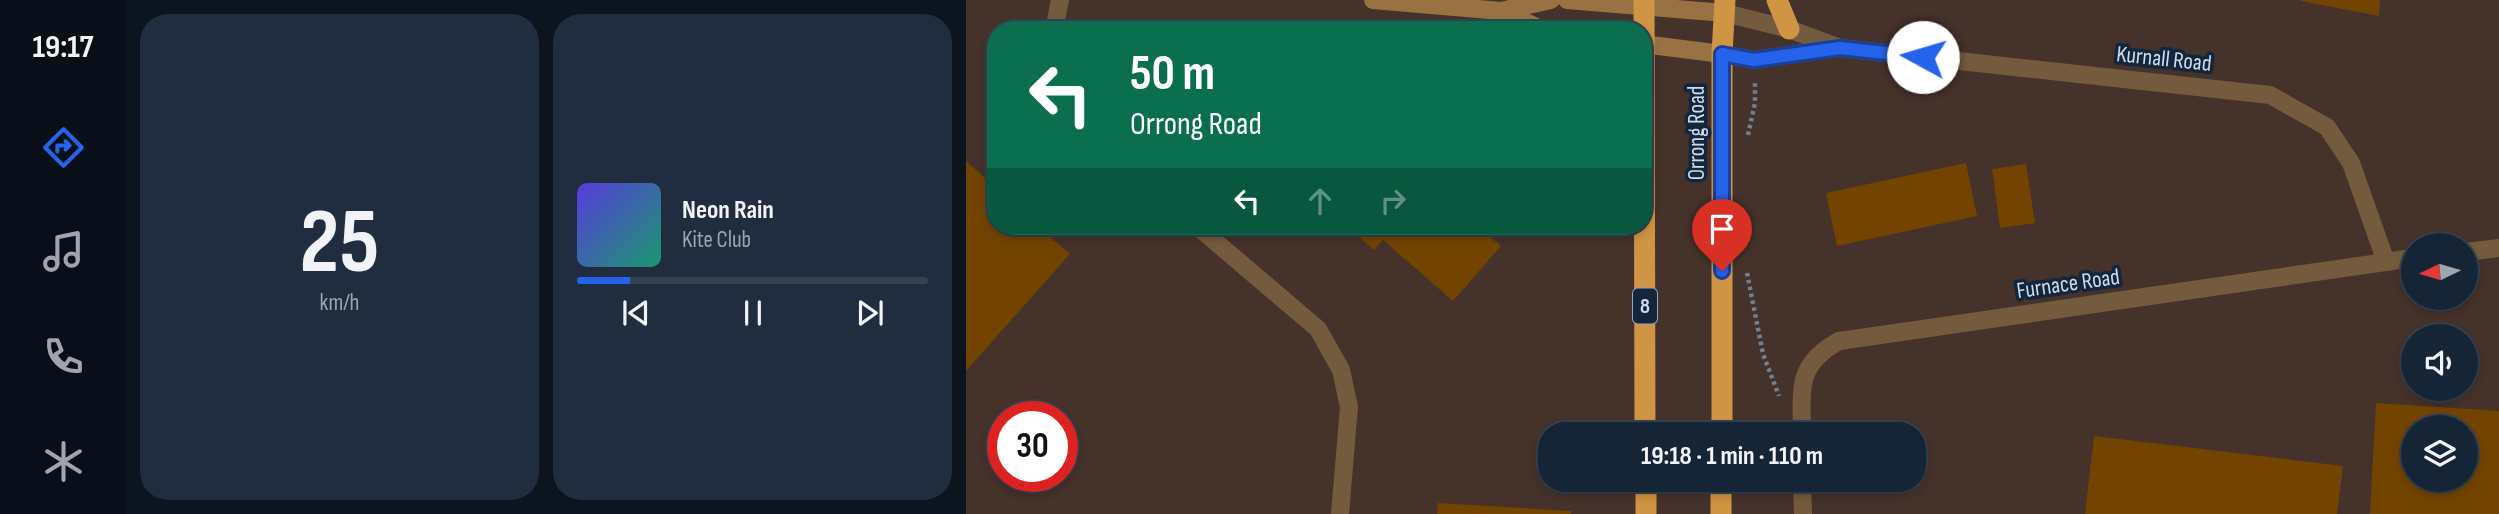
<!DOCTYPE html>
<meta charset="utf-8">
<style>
:root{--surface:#162536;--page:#1f2d3e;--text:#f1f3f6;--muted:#9ea5ad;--line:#354251;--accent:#2563eb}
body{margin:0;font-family:"Sofia Sans Condensed",sans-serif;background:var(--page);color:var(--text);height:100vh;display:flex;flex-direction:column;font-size:26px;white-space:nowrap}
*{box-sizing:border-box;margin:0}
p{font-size:23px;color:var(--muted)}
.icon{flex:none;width:38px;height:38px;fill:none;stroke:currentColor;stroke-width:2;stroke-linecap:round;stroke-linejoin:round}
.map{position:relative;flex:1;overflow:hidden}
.sheet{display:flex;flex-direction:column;gap:14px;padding:14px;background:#0c141e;width:840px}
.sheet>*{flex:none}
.top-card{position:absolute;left:21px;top:21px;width:665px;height:214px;border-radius:28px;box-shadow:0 4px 10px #0003,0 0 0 2px var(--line);background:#0b6e4f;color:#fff;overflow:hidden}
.needle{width:46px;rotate:265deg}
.tools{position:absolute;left:1435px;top:233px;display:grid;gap:14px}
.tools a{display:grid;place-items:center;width:77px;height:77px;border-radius:50%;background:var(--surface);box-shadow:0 4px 10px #0003,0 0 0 2px var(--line);font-size:35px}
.speed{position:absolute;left:21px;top:401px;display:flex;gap:14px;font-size:35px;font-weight:700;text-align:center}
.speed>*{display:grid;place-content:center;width:91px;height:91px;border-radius:50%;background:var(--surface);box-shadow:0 4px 10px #0003,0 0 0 2px var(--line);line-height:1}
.speed .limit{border:10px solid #d22;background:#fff;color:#111}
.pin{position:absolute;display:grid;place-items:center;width:60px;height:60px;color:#fff;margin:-72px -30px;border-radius:50% 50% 50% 0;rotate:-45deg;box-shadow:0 0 7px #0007}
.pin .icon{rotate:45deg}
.me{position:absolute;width:77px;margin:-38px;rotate:276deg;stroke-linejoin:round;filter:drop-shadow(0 0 5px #0008)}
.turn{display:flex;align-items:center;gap:24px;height:147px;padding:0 28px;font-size:32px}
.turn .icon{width:91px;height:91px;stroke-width:2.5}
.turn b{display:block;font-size:49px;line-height:60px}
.lanes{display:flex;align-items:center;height:66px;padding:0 28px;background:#0003;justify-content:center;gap:35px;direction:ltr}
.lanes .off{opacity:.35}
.sheet .widget{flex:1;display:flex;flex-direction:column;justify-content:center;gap:10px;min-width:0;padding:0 24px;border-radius:28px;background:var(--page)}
.sheet .dial{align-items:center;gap:0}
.dial b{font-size:91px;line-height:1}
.song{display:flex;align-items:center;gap:21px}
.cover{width:84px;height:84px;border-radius:10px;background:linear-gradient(135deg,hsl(250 70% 55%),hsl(160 70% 35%))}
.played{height:7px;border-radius:4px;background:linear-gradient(90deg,var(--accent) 15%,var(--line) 15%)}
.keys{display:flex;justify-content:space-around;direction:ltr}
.sheet .tiles{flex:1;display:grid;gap:14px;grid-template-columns:repeat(2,1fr)}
.trip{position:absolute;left:572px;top:422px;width:388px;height:70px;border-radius:28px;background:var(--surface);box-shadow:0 4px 10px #0003,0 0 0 2px var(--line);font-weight:700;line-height:70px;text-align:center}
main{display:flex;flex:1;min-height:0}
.menu{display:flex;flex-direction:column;width:126px;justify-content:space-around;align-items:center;background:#090f16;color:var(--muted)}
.menu .icon{width:49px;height:49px}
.menu .selected{color:var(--accent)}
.menu b{font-size:32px;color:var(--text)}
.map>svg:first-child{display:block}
.industrial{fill:#45322a;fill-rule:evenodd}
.building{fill:#724400;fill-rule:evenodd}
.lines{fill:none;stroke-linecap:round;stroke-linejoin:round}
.path{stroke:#718194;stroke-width:4.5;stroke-dasharray:3.5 3.5;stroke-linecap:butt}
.street{stroke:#735b3d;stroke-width:18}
.secondary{stroke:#987242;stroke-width:18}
.highway{stroke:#cf9444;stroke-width:21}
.route-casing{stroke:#184099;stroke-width:18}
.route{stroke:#2563eb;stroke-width:12}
.labels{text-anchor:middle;stroke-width:7;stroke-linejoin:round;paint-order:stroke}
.shield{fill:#14263d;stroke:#98a5b7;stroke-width:2}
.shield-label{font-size:21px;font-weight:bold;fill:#d0dceb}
.street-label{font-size:23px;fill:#d0dceb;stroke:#14263d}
</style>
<main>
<nav class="menu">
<b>19:17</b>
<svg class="icon selected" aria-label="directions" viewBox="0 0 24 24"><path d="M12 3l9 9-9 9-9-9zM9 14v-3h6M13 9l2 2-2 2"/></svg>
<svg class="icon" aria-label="music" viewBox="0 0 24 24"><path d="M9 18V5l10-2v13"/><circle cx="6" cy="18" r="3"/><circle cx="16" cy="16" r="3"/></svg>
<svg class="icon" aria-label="phone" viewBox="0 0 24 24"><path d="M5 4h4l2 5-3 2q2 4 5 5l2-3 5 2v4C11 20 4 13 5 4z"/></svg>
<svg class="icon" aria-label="climate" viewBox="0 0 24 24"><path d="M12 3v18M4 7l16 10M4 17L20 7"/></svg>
</nav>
<section class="sheet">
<div class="tiles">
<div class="widget dial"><b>25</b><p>km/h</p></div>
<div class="widget">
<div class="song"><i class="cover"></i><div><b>Neon Rain</b><p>Kite Club</p></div></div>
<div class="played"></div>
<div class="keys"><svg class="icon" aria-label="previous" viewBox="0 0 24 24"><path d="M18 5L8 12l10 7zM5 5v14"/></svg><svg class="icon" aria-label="pause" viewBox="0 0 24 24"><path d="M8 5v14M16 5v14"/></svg><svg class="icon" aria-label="next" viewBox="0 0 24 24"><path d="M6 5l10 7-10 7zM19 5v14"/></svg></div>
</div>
</div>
</section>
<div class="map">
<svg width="1533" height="514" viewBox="0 0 1533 514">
<rect width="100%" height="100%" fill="#1e3148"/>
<path class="industrial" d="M0 0H1533V514H0ZM30 30H677V226H30ZM1447 245H1500V298H1447ZM1447 336H1500V388H1447ZM37 416H96V476H37ZM1447 427H1500V480H1447ZM584 434H948V480H584Z"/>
<path class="building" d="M1335 0H1414L1413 16 1335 1Z
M0 161 30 188V226H72L104 254 0 371Z
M1000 163 1011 216 871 246 860 193Z
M1060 164 1069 223 1034 228 1026 169Z
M381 226H512L535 246 487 301 417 240 408 250Z
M1410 403 1533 411V514H1404ZM1447 427H1500V480H1447Z
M1128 436 1377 466 1371 514H1119Z
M472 503 606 511 605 514H471Z"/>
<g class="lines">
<path class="path" d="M782 135 789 103V81
M781 273 797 354 813 396"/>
<path class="street" d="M759 13 823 29 874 48 1304 95 1361 127 1385 163 1420 262
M88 30 94 0
M756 54 788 60 871 48
M231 226 352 329 375 370 383 407 374 514
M1500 252 1533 248
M836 434C836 390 829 365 873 341L1447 258
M836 480 837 514"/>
<path class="secondary" d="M407 0 535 11 585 0
M601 0 759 13
M535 11 577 30
M677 44 756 54"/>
<path class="highway" d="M678 0 679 434
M811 0 823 29
M756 434V54L759 0
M680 480V514
M755 514V480"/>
</g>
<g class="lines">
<defs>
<path id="route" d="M756 271V54L788 60 874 48 957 57"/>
</defs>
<use href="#route" class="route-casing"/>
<use href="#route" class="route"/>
</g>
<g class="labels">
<rect class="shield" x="667" y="288.5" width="24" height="35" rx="5"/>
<g class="shield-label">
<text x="679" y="313">8</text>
</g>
<g class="street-label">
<text transform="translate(1198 58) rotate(6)" y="8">Kurnall Road</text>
<text transform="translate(730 133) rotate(-90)" y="8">Orrong Road</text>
<text transform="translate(1102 283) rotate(-8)" y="8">Furnace Road</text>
</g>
</g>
</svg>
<div class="tools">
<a><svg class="needle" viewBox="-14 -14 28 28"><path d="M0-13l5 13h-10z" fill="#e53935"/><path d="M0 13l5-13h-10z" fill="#9ea5ad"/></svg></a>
<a><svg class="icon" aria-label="sound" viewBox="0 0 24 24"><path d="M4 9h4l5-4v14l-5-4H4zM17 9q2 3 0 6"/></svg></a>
<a><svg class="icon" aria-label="layers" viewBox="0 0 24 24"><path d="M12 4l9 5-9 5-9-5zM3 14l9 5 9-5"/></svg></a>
</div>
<div class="speed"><div class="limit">30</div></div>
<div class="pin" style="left:756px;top:271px;background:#d93025"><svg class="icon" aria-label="arrive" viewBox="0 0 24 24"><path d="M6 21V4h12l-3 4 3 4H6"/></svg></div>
<svg class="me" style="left:957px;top:57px" viewBox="-20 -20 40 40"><circle r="19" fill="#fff"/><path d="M0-13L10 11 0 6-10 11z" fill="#2563eb"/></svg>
<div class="trip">19:18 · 1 min · 110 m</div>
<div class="top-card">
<div class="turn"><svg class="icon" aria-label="left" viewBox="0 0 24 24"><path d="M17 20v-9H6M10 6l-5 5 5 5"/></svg><div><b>50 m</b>Orrong Road</div></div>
<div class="lanes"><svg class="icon" aria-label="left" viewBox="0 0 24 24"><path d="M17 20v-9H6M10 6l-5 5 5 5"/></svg><svg class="icon off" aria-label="ahead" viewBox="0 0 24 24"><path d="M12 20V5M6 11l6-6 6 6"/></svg><svg class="icon off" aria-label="right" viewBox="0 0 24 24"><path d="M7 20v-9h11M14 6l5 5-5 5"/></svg></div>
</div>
</div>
</main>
